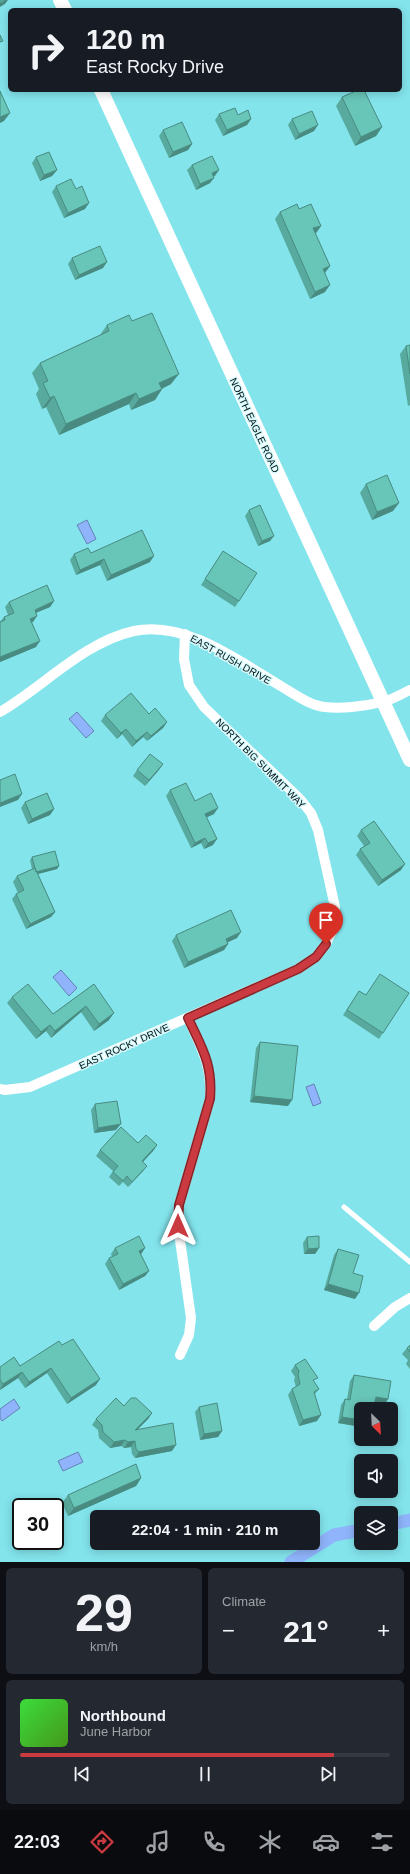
<!DOCTYPE html>
<meta charset="utf-8">
<style>
:root{--surface:#171b24;--page:#242831;--text:#f1f3f6;--muted:#9ea1a6;--line:#363941;--accent:#ca3a40}
body{margin:0;font-family:Arial,sans-serif;background:var(--page);color:var(--text);height:100vh;display:flex;flex-direction:column;font-size:15px;white-space:nowrap}
*{box-sizing:border-box;margin:0}
p{font-size:13px;color:var(--muted)}
.icon{flex:none;width:22px;height:22px;fill:none;stroke:currentColor;stroke-width:2;stroke-linecap:round;stroke-linejoin:round}
.map{position:relative;height:1562px;overflow:hidden}
.drawer{display:flex;flex-direction:column;gap:6px;padding:6px;background:#0d0f14;flex:1}
.drawer>*{flex:none}
.top-card{position:absolute;left:8px;top:8px;width:394px;height:84px;border-radius:6px;box-shadow:0 2px 10px #0003;background:#171b24;color:var(--text);overflow:hidden}
.needle{width:26px;rotate:156deg}
.buttons{position:absolute;left:354px;top:1402px;display:grid;gap:8px}
.buttons a{display:grid;place-items:center;width:44px;height:44px;border-radius:6px;background:var(--surface);box-shadow:0 2px 10px #0003;font-size:20px}
.speed{position:absolute;left:12px;top:1498px;display:flex;gap:8px;font-size:20px;font-weight:700;text-align:center}
.speed>*{display:grid;place-content:center;width:52px;height:52px;border-radius:50%;background:var(--surface);box-shadow:0 2px 10px #0003;line-height:1}
.speed .limit{border:2px solid #111;border-radius:6px;background:#fff;color:#111}
.pin{position:absolute;display:grid;place-items:center;width:34px;height:34px;color:#fff;margin:-41px -17px;border-radius:50% 50% 50% 0;rotate:-45deg;box-shadow:0 0 4px #0007}
.pin .icon{rotate:45deg}
.me{position:absolute;width:44px;margin:-22px;rotate:0deg;stroke-linejoin:round;filter:drop-shadow(0 0 3px #0008)}
.turn{display:flex;align-items:center;gap:14px;height:84px;padding:0 12px;font-size:18px}
.turn .icon{width:52px;height:52px;stroke-width:2.5}
.turn b{display:block;font-size:28px;line-height:34px}
.big{font-size:30px;font-weight:700;line-height:1.1}
.drawer .tile{flex:1;display:flex;flex-direction:column;justify-content:center;gap:6px;min-width:0;padding:0 14px;border-radius:6px;background:var(--page)}
.drawer .dial{align-items:center;gap:0}
.dial b{font-size:52px;line-height:1}
.song{display:flex;align-items:center;gap:12px}
.cover{width:48px;height:48px;border-radius:6px;background:linear-gradient(135deg,hsl(120 70% 55%),hsl(100 70% 35%))}
.played{height:4px;border-radius:2px;background:linear-gradient(90deg,var(--accent) 85%,var(--line) 85%)}
.keys{display:flex;justify-content:space-around;direction:ltr}
.heat{display:flex;justify-content:space-between;align-items:center;font-size:22px;direction:ltr}
.drawer .tiles{flex:1;display:grid;gap:6px;grid-template-columns:1fr 1fr}
.tile:last-child{grid-column:span 2}
.trip{position:absolute;left:90px;top:1510px;width:230px;height:40px;border-radius:6px;background:var(--surface);box-shadow:0 2px 10px #0003;font-weight:700;line-height:40px;text-align:center}
.tab-bar{display:flex;height:64px;justify-content:space-around;align-items:center;background:#090b0e;color:var(--muted)}
.tab-bar .icon{width:28px;height:28px}
.tab-bar .on{color:var(--accent)}
.tab-bar b{font-size:18px;color:var(--text)}
.map>svg:first-child{display:block}
.water{fill:#8fb4fb;stroke:#6482b5}
.lines{fill:none;stroke-linecap:round;stroke-linejoin:round}
.canal{stroke:#8fb4fb;stroke-width:13}
.lane{stroke:#fff;stroke-width:5}
.street{stroke:#fff;stroke-width:10}
.secondary{stroke:#fff;stroke-width:14}
.wall{fill:#59aa9e}
.shaded-wall{fill:#498b81}
.building{fill:#68c6b8;stroke:#498b81}
.route-casing{stroke:#83262a;stroke-width:10}
.route{stroke:#ca3a40;stroke-width:7}
.labels{text-anchor:middle;stroke-width:3;stroke-linejoin:round;paint-order:stroke}
.street-label{font-size:10px;fill:#000f11;stroke:#d7fafd}
</style>
<div class="map">
<svg width="410" height="1562" viewBox="0 0 410 1562">
<rect width="100%" height="100%" fill="#83e4ec"/>
<path class="water" d="M87 520 96 539 87 544 77 525Z
M77 712 94 731 86 738 69 719Z
M61 970 77 988 69 996 53 977Z
M314 1084 321 1103 313 1106 306 1087Z
M14 1399 20 1408 2 1421 0 1418V1409Z
M78 1452 83 1462 63 1471 58 1461Z"/>
<g class="lines">
<path class="canal" d="M391 1524 410 1520
M291 1562 334 1535 361 1530"/>
<path class="lane" d="M344 1207 410 1262"/>
<path class="street" d="M0 712C43 687 84 642 134 631 187 620 241 663 284 688 296 695 311 706 325 707 342 709 366 706 382 702 392 700 401 694 410 690
M0 1089 5 1090 30 1087 298 969 316 957 326 944 333 929 335 907 318 830 311 813 300 799 204 707 189 685 184 659 185 634
M374 1326 395 1307 410 1298
M180 1355 189 1335 191 1318 178 1226 179 1205 210 1099C212 1064 201 1048 188 1018"/>
<path class="secondary" d="M60 0 65 10
M101 90 410 760"/>
</g>
<path class="wall" d="M342 97 382 127 376 136 355 146 336 106Z
M219 114 238 115 251 119 247 125 223 136 215 120Z
M292 119 314 131 295 140 288 125Z
M163 130 192 144 188 150 169 158 159 136Z
M36 157 57 170 52 176 40 181 32 163Z
M192 165 215 176H213L210 183 196 190 187 170Z
M56 186 76 189 85 209 64 218 52 192Z
M299 209 321 226 316 233H315L330 266 324 273 325 292 310 299 275 219 280 212Z
M72 258 103 268 75 280 68 264Z
M132 321 171 384 162 389 155 400 131 410 129 404 59 435 46 407 42 409 36 394 39 389 32 373 40 363 100 335 107 325Z
M410 345V405L408 406 400 354 406 346Z
M366 484 393 511 372 520 360 493Z
M249 510 270 541 258 546 245 516Z
M91 553 150 562 107 581 100 565 76 575 70 560 74 554Z
M219 557 239 601 235 607 201 585Z
M54 601 50 607 36 613 33 622H32L36 647 0 662V622L4 617 8 615 5 607 9 602Z
M149 714 167 722 163 728 147 741 143 737 132 747 122 734 117 739 101 721 105 715Z
M163 764 145 786 133 776 137 770Z
M170 790 195 801 214 814 207 817 213 845 204 849 201 843 191 848 166 796Z
M25 802 54 809 50 815 28 824 21 808Z
M361 830 401 870 378 886 356 855 360 849 364 846 357 836Z
M32 857 59 866 57 869 38 874 55 912 51 917 26 929 12 899 16 894 18 893 13 882 17 876 32 869 30 860Z
M176 935 237 938 227 942 228 944 224 950 184 968 172 941Z
M94 984 109 1020 94 1031 81 1012 51 1038 46 1031 36 1039 7 1003 12 997 53 1014Z
M409 993 379 1039 343 1015 355 997 366 995Z
M260 1042 288 1106 250 1102 256 1048Z
M95 1104 116 1130 94 1133 91 1110Z
M138 1143 157 1145 153 1151 143 1162V1171L128 1187 123 1182 119 1186 109 1177 113 1171 96 1156 100 1150Z
M307 1237 319 1248 315 1254H304L303 1243Z
M115 1248H145L141 1254 149 1271 145 1276 119 1290 105 1264 109 1258 112 1257 111 1254Z
M338 1249 353 1273 355 1299 324 1290 334 1255Z
M62 1345 96 1385 67 1404 47 1373 25 1388 18 1378 0 1390V1367L20 1366Z
M410 1345V1369L406 1364 408 1360 402 1354 407 1348Z
M295 1365 314 1382 319 1389 315 1394 317 1421 299 1426 288 1395 292 1389 296 1387 294 1380 295 1377 291 1371Z
M354 1375 388 1399 384 1405 375 1403 361 1409 360 1420 356 1426 338 1423 341 1405 345 1399H347L350 1381Z
M124 1406 152 1413 148 1419 137 1430 172 1451 135 1458 132 1454 131 1447 124 1448 121 1446 110 1448 99 1438 98 1430 92 1425 96 1419Z
M199 1407 222 1431 218 1437 200 1440 195 1412Z
M141 1478 136 1486 68 1516 62 1503 68 1495Z"/>
<path class="shaded-wall" d="M6 0H8L5 4 0 7V3Z
M10 113 4 121 0 123V117Z
M251 119 247 125 223 136 227 130Z
M318 125 314 131 295 140 299 134Z
M382 127 376 136 355 146 361 137Z
M192 144 188 150 169 158 173 152Z
M57 170 52 176 40 181 44 175Z
M219 170 215 176 208 179 212 173Z
M214 178 210 183 196 190 200 184Z
M89 203 85 209 64 218 68 213Z
M321 226 316 233 308 235 313 228Z
M107 262 103 268 75 280 79 275Z
M330 266 325 273 318 276 323 269Z
M330 285 325 292 310 299 315 292Z
M179 374 171 384 152 393 159 383Z
M162 389 155 400 131 410 139 399Z
M136 393 129 404 59 435 66 424Z
M54 396 46 407 42 409 50 398Z
M399 503 393 511 372 520 377 512Z
M274 536 270 541 258 546 262 541Z
M154 556 150 562 107 581 111 575Z
M104 559 100 565 76 575 80 570Z
M54 601 50 607 30 615 35 610Z
M37 616 33 622 26 625 30 619Z
M40 641 36 647 0 662V657Z
M167 722 163 728 147 741 151 736Z
M126 729 122 734 117 739 121 733Z
M147 732 143 737 132 747 136 741Z
M163 764 159 770 145 786 149 780Z
M22 794 18 800 0 807V803Z
M218 808 214 814 201 820 205 814Z
M54 809 50 815 28 824 32 819Z
M205 838 201 843 191 848 195 843Z
M217 839 213 845 204 849 208 843Z
M405 864 401 870 378 886 382 880Z
M59 866 57 869 34 875 36 872Z
M55 912 51 917 26 929 30 924Z
M241 932 237 938 222 945 226 939Z
M228 944 224 950 184 968 188 962Z
M86 1006 81 1012 51 1038 55 1031Z
M114 1013 109 1020 94 1031 99 1024Z
M50 1025 46 1031 36 1039 41 1032Z
M254 1096 292 1100 288 1106 250 1102Z
M121 1124 116 1130 94 1133 98 1128Z
M157 1145 153 1151 138 1167 142 1161Z
M147 1166 143 1171 128 1187 132 1182Z
M145 1248 141 1254 135 1257 139 1251Z
M319 1248 315 1254H304L308 1249Z
M149 1271 145 1276 119 1290 123 1284Z
M328 1284 359 1293 355 1299 324 1290Z
M51 1368 47 1373 25 1388 29 1382Z
M22 1372 18 1378 0 1390 3 1384Z
M100 1379 96 1385 67 1404 71 1398Z
M376 1397 388 1399 384 1405 372 1403Z
M363 1403 374 1405 372 1409H361Z
M152 1413 148 1419 131 1436 135 1430Z
M321 1415 317 1421 299 1426 303 1420Z
M342 1417 360 1420 356 1426 338 1423Z
M222 1431 218 1437 200 1440 204 1434Z
M125 1440 121 1446 110 1448 114 1442Z
M135 1441 131 1447 124 1448 128 1442Z
M176 1445 172 1451 135 1458 139 1452Z
M141 1478 136 1486 68 1516 74 1508Z"/>
<path class="building" d="M0 0H6L0 3Z
M0 35 3 41 0 42Z
M358 90H364L382 127 361 137 342 97Z
M0 91 10 113 0 117Z
M235 108 238 115 248 110 251 119 227 130 219 114Z
M312 111 318 125 299 134 292 119Z
M182 122 192 144 173 152 163 130Z
M49 152 57 170 44 175 36 157Z
M212 156 219 170 212 173 214 178 200 184 192 165Z
M71 179 76 189 82 186 89 203 68 213 56 186Z
M297 204 299 209 311 204 321 226 313 228 330 266 323 269 330 285 315 292 280 212Z
M100 246 107 262 79 275 72 258Z
M152 313 179 374 159 383 162 389 139 399 136 393 66 424 54 396 50 398 43 383 48 381 40 363 109 331 107 325 129 315 132 321Z
M410 345V374L406 346Z
M387 475 399 503 377 512 366 484Z
M260 505 274 536 262 541 249 510Z
M142 530 154 556 111 575 104 559 80 570 74 554 88 548 91 553Z
M223 551 257 573 239 601 205 579Z
M47 585 54 601 35 610 37 616 30 619 40 641 0 657V622L5 620 4 617 14 613 9 602Z
M131 693 149 714 155 708 167 722 151 736 147 732 136 741 126 729 121 733 105 715Z
M150 754 163 764 149 780 137 770Z
M15 774 22 794 0 803V780Z
M186 783 195 801 211 793 218 808 205 814 217 839 208 843 205 838 195 843 170 790Z
M47 793 54 809 32 819 25 802Z
M374 821 405 864 382 880 360 849 370 843 361 830Z
M55 851 59 866 36 872 32 857Z
M35 868 55 912 30 924 16 894 24 890 17 876Z
M231 910 241 932 226 939 228 944 188 962 176 935Z
M380 974 409 993 383 1033 347 1010 359 991 366 995Z
M28 984 53 1014 94 984 114 1013 99 1024 86 1006 55 1031 50 1025 41 1032 12 997Z
M260 1042 298 1046 292 1100 254 1096Z
M117 1101 121 1124 98 1128 95 1104Z
M121 1127 138 1143 146 1135 157 1145 142 1161 147 1166 132 1182 127 1176 123 1181 113 1172 118 1166 100 1150Z
M139 1236 145 1248 139 1251 149 1271 123 1284 109 1258 118 1254 115 1248Z
M319 1236V1248L308 1249 307 1237Z
M338 1249 359 1255 353 1273 363 1276 359 1293 328 1284Z
M73 1339 100 1379 71 1398 51 1368 29 1382 22 1372 3 1384 0 1380V1367L14 1357 20 1366 59 1341 62 1345Z
M410 1345V1352L407 1348Z
M305 1359 318 1378 313 1380 319 1389 314 1392 321 1415 303 1420 292 1389 300 1384 298 1375 299 1371 295 1365Z
M354 1375 391 1381 388 1399 376 1397 374 1405 363 1403 362 1409H361L360 1420 342 1417 345 1399 350 1400Z
M116 1398 124 1406 131 1398H136L152 1413 135 1430 173 1423 176 1445 139 1452 136 1449 135 1441 128 1442 125 1440 114 1442 103 1432 102 1425 96 1419Z
M217 1403 222 1431 204 1434 199 1407Z
M136 1464 141 1478 74 1508 68 1495Z"/>
<g class="lines">
<defs>
<path id="route" d="M178 1226 179 1205 210 1099C213 1064 202 1048 188 1018L298 969 316 957 326 944"/>
</defs>
<use href="#route" class="route-casing"/>
<use href="#route" class="route"/>
</g>
<g class="labels">
<g class="street-label">
<text transform="translate(255 425) rotate(65)" y="4">NORTH EAGLE ROAD</text>
<text transform="translate(231 659) rotate(29)" y="4">EAST RUSH DRIVE</text>
<text transform="translate(261 763) rotate(45)" y="4">NORTH BIG SUMMIT WAY</text>
<text transform="translate(124 1046) rotate(-24)" y="4">EAST ROCKY DRIVE</text>
</g>
</g>
</svg>
<div class="buttons">
<a><svg class="needle" viewBox="-14 -14 28 28"><path d="M0-13l5 13h-10z" fill="#e53935"/><path d="M0 13l5-13h-10z" fill="#9ea1a6"/></svg></a>
<a><svg class="icon" aria-label="sound" viewBox="0 0 24 24"><path d="M4 9h4l5-4v14l-5-4H4zM17 9q2 3 0 6"/></svg></a>
<a><svg class="icon" aria-label="layers" viewBox="0 0 24 24"><path d="M12 4l9 5-9 5-9-5zM3 14l9 5 9-5"/></svg></a>
</div>
<div class="speed"><div class="limit">30</div></div>
<div class="pin" style="left:326px;top:944px;background:#d93025"><svg class="icon" aria-label="arrive" viewBox="0 0 24 24"><path d="M6 21V4h12l-3 4 3 4H6"/></svg></div>
<svg class="me" style="left:178px;top:1226px" viewBox="-20 -20 40 40"><path d="M0-17L14 15 0 8-14 15z" fill="#ca3a40" stroke="#fff" stroke-width="4"/></svg>
<div class="trip">22:04 · 1 min · 210 m</div>
<div class="top-card">
<div class="turn"><svg class="icon" aria-label="right" viewBox="0 0 24 24"><path d="M7 20v-9h11M14 6l5 5-5 5"/></svg><div><b>120 m</b>East Rocky Drive</div></div>
</div>
</div>
<section class="drawer">
<div class="tiles">
<div class="tile dial"><b>29</b><p>km/h</p></div>
<div class="tile"><p>Climate</p>
<div class="heat"><a>−</a><b class="big">21°</b><a>+</a></div>
</div>
<div class="tile">
<div class="song"><i class="cover"></i><div><b>Northbound</b><p>June Harbor</p></div></div>
<div class="played"></div>
<div class="keys"><svg class="icon" aria-label="previous" viewBox="0 0 24 24"><path d="M18 5L8 12l10 7zM5 5v14"/></svg><svg class="icon" aria-label="pause" viewBox="0 0 24 24"><path d="M8 5v14M16 5v14"/></svg><svg class="icon" aria-label="next" viewBox="0 0 24 24"><path d="M6 5l10 7-10 7zM19 5v14"/></svg></div>
</div>
</div>
</section>
<nav class="tab-bar">
<b>22:03</b>
<svg class="icon on" aria-label="directions" viewBox="0 0 24 24"><path d="M12 3l9 9-9 9-9-9zM9 14v-3h6M13 9l2 2-2 2"/></svg>
<svg class="icon" aria-label="music" viewBox="0 0 24 24"><path d="M9 18V5l10-2v13"/><circle cx="6" cy="18" r="3"/><circle cx="16" cy="16" r="3"/></svg>
<svg class="icon" aria-label="phone" viewBox="0 0 24 24"><path d="M5 4h4l2 5-3 2q2 4 5 5l2-3 5 2v4C11 20 4 13 5 4z"/></svg>
<svg class="icon" aria-label="climate" viewBox="0 0 24 24"><path d="M12 3v18M4 7l16 10M4 17L20 7"/></svg>
<svg class="icon" aria-label="car" viewBox="0 0 24 24"><path d="M5 17H2v-5l4-1 3-4h7l3 4 3 1v5h-3M9 17h6M6 11h13"/><circle cx="7" cy="17" r="2"/><circle cx="17" cy="17" r="2"/></svg>
<svg class="icon" aria-label="filters" viewBox="0 0 24 24"><path d="M4 7h16M4 17h16"/><circle cx="9" cy="7" r="2"/><circle cx="15" cy="17" r="2"/></svg>
</nav>
